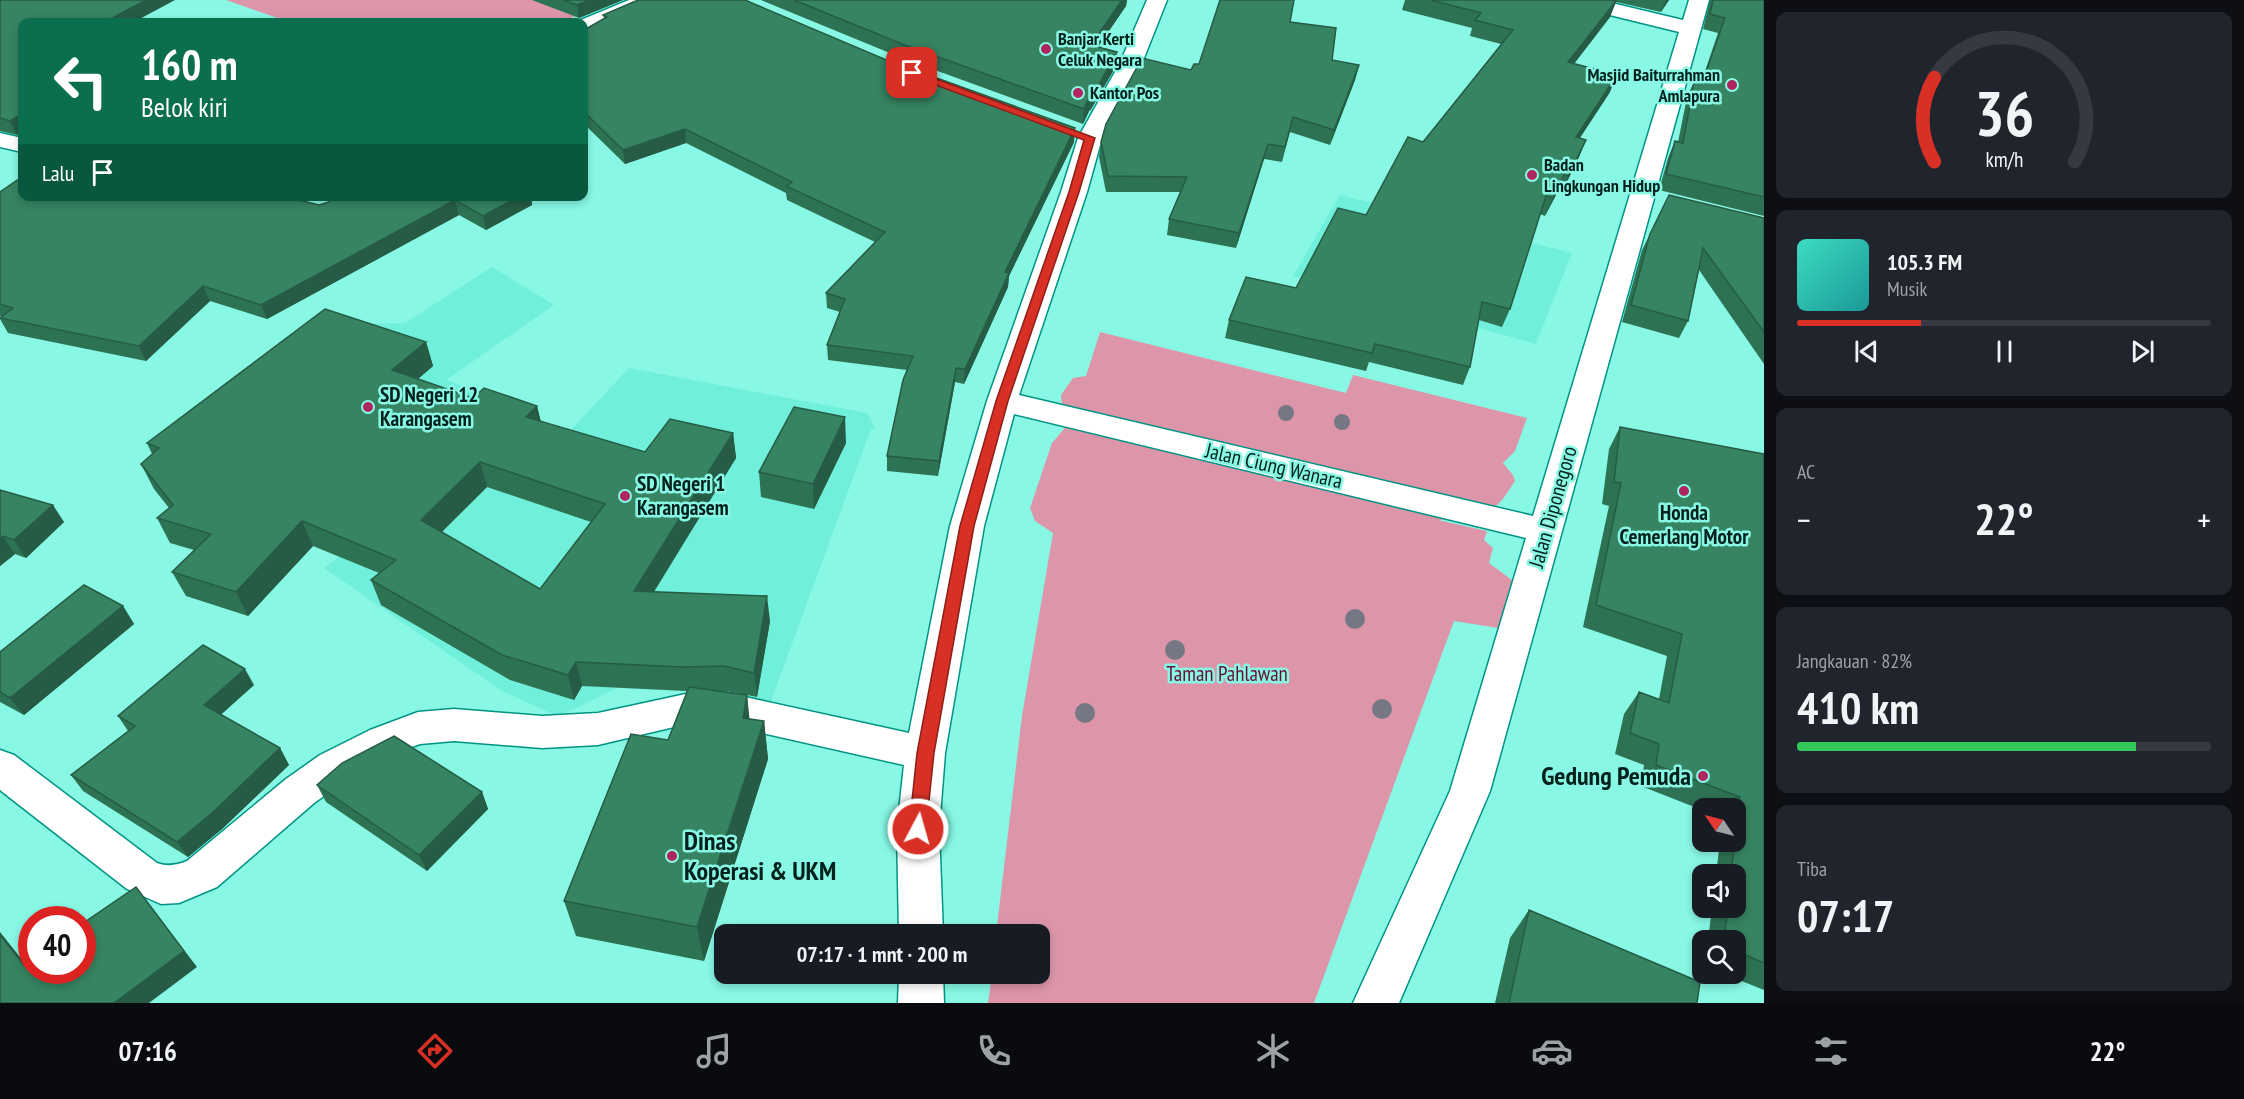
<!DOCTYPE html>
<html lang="id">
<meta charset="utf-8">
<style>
:root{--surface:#171b24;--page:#20242c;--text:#f1f3f6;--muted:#9ea1a6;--line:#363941;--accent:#d93025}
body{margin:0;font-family:"PT Sans Narrow",sans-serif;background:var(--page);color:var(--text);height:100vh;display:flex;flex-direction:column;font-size:22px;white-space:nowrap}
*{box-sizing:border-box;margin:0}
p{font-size:20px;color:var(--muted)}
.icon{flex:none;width:33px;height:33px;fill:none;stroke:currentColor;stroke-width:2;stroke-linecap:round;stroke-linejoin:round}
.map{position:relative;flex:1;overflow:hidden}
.side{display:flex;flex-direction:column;gap:12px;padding:12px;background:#0d0f14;width:480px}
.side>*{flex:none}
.top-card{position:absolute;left:18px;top:18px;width:570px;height:183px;border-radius:12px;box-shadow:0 3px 9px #0003;background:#0b6e4f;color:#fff;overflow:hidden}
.needle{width:39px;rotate:305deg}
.buttons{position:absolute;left:1692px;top:798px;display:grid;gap:12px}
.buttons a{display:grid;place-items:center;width:54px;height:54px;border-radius:12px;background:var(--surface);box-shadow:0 3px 9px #0003;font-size:30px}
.speed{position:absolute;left:18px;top:906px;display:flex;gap:12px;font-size:30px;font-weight:700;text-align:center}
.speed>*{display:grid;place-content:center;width:78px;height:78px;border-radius:50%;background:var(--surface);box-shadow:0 3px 9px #0003;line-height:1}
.speed .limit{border:9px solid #d22;background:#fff;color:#111}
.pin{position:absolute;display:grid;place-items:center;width:51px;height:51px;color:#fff;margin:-26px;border-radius:12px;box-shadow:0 3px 9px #0006}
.me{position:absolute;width:66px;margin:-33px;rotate:6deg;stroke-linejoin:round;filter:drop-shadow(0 0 4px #0008)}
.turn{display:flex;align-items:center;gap:21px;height:126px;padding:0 24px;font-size:27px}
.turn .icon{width:78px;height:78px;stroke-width:2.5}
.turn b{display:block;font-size:42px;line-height:51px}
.then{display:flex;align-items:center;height:57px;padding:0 24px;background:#0003;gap:12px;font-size:22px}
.big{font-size:45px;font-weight:700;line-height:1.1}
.side .tile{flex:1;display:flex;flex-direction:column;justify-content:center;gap:9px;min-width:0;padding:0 21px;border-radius:12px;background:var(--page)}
.side .dial{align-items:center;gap:0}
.dial svg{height:156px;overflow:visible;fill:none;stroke:var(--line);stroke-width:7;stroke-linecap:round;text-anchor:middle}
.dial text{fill:var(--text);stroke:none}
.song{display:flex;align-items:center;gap:18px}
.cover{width:72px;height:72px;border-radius:9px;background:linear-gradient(135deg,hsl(170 70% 55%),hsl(180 70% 35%))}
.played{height:6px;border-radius:3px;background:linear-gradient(90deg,var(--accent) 30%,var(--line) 30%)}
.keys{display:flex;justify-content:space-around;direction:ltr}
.heat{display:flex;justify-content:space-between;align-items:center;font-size:33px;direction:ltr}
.charge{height:9px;border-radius:4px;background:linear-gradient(90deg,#34c759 82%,var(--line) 0)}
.trip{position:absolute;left:714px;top:924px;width:336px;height:60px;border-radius:12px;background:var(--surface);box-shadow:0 3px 9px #0003;font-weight:700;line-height:60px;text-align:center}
.tab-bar{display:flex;height:96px;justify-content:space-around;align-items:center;background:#090b0e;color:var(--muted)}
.tab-bar .icon{width:42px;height:42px}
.tab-bar .active{color:var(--accent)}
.tab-bar b{font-size:27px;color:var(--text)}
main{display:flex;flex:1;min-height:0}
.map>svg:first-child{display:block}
.built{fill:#70efdb}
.green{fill:#dd96a9}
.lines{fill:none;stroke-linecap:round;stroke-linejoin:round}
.minor-casing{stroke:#009484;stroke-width:3}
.minor{fill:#fff;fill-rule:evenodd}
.tree{fill:#767784}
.wall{fill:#2e7254;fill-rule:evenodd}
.shaded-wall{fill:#265c45}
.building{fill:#368462;stroke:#265c45;stroke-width:1.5;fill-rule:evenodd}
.route{fill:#d93025;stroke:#8d1f18;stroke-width:1.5}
.poi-dot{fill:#b1255f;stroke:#88f8e5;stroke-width:2}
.labels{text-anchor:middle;stroke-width:5;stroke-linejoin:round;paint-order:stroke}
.far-poi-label{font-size:18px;font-weight:bold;fill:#00211c;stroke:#88f8e5;text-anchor:start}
.poi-label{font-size:21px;font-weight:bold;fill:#00211c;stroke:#88f8e5;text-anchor:start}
.street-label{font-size:21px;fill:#00211c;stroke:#88f8e5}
.park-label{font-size:21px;fill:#680e34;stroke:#88f8e5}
.near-poi-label{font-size:26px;font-weight:bold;fill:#00211c;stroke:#88f8e5;text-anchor:end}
</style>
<main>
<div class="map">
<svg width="1764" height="1003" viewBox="0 0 1764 1003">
<rect width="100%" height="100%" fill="#88f8e5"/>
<path class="built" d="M1340 195 1572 253 1536 344 1293 276Z
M492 267 554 305 446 380 505 400 491 412 566 435 629 368 867 413 876 429H871L767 712 757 695 617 688 559 717 502 691 324 568 339 557 324 547 343 324 405 323Z"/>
<path class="green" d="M226 0H608L611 2 561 22H289Z
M1100 332 1346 393 1353 375 1527 418 1515 451 1503 463 1513 475 1515 481 1503 499 1486 516 1438 520 1487 531 1484 540 1493 548 1489 563 1520 586 1514 619 1498 628 1454 621 1314 1003H988L992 974H1040V934H996L1022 716 1053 533 1035 521 1030 508 1052 443 1064 429 1061 395 1073 378 1086 376Z"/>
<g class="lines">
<defs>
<path id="minor" d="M629 0H657L654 4 592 32 584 33V22H576Z
M1147 0H1167L1142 63 1102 138 1087 192 1019 395 1533 516 1679 32 1565 4 1562 0H1599L1683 20 1689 0H1709L1490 791 1399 1003H1353L1450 791 1526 538 1014 414 984 526 945 753 939 829 943 934H899L897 829 904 765 727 725 695 722 598 745 542 748 454 741 420 744 398 752 348 779 314 803 217 887 179 903 161 904 127 889 0 790V750L14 755 157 863C168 867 177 865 187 861L286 779 320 755 370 730 418 712 454 709 542 716 598 713 695 692 727 693 909 733 950 526 987 401 1061 192 1078 138 1120 63Z
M0 133 22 138V152L0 147Z
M899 974H943L944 1003H898Z"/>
</defs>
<use href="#minor" class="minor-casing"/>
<use href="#minor" class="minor"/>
</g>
<g class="tree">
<circle cx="1286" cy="413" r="8"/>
<circle cx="1342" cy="422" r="8"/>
<circle cx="1355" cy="619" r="10"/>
<circle cx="1175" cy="650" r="10"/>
<circle cx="1382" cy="709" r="10"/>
<circle cx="1085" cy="713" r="10"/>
</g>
<path class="wall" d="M0 0 22 22V131L17 135 0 131Z
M532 0H623L579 18Z
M761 0H1127L1126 6 1098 47 1116 66 1090 111V109L1083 124 902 58Z
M1405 0H1669L1661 12 1616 2 1610 17 1574 64 1610 92 1580 138 1586 140 1579 157 1561 194 1557 193 1545 216 1540 214 1510 309 1502 327 1479 320 1470 367 1463 385 1369 362 1366 371 1225 338 1229 320 1296 288 1366 215 1423 142 1501 44 1470 36 1472 28 1402 10Z
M1710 0H1764V216L1659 190 1668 158 1675 141 1678 142 1687 97 1694 82 1701 83 1718 33 1703 29Z
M603 15 1074 142 1009 276 1008 287 964 384 955 382 938 476 887 471V456L907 370 828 360 827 345 840 312 827 308 826 293 875 242 787 200 786 193 686 143 625 164 584 124V30L604 18Z
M1290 22 1332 60 1359 65 1355 80 1330 145 1290 132 1282 162 1264 159 1236 248 1167 235 1169 219 1180 192H1106L1099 157 1101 142 1199 64Z
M0 192 319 205 330 201 313 196H531L532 205 486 230 459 215 267 319 210 301 146 361 8 333 0 319 2 317 0 316Z
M1669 195 1764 218V364L1699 270 1688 321 1679 338 1622 322 1642 250Z
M426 342 433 366 418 379 473 398 537 406 541 422 645 452 733 433 736 458 654 592 770 621 757 697 727 691H718L747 695 749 719 764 721 768 759 704 961 576 936 564 901 668 740 687 691 582 686 574 700 510 680 381 605 371 580 379 573 313 546 248 616 186 596 172 572 194 550 170 543 157 518 169 508 154 489 141 464 152 454 147 443ZM487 487 591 522 540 589 442 532Z
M1620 427 1764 454V990L1724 974H1736V940H1708L1712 908H1736V874H1716L1720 842H1736V808H1702V810L1641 786 1644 765 1615 754 1624 714 1639 692 1659 699 1667 656 1583 627 1609 506 1602 504 1609 449Z
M846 443 814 509 761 497 759 472Z
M0 490 64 522 26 558 15 554 0 566Z
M123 606 134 624 24 715 0 702V652Z
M254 685 221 714 280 748 289 765 222 829 188 857 83 791 71 775 128 731 118 716Z
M317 785 482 792 488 809 427 871 326 802Z
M1529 910 1697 1003H1495L1510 938Z"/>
<path class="shaded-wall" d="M146 0H175L134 22H105Z
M590 0H623L579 18 577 5Z
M1122 0H1127L1126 6 1089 60 1091 45Z
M1666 0H1669L1661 12Z
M1616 1 1610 17 1562 79 1568 62Z
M1117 52 1116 66 1090 111 1092 97Z
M1359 65 1355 80 1330 145 1334 130Z
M1617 75 1610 92 1569 154 1576 137Z
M1091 94 1090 109 1083 124 1084 109Z
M22 113V131L17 135 10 121Z
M1075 128 1074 142 1009 276 1008 287 964 384 965 369 1005 272Z
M685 129 686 143 625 164 623 150Z
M1586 140 1579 157 1561 194 1568 176Z
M1268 144 1264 159 1236 248 1239 233Z
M1564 175 1557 193 1545 216 1553 198Z
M520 196H531L532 205 486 230 483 216Z
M455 200 459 215 267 319 261 305Z
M203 286 210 301 146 361 139 346Z
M426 342 433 366 400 394 392 370Z
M956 368 955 382 938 476 939 461Z
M537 406 543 431 526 417Z
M845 417 846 443 814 509 813 484Z
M733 433 736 458 639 615 634 591Z
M480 462 487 487 429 544 421 520Z
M53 505 64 522 26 558 14 540Z
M302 521 313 546 248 616 236 592Z
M3 536 15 554 0 566V539Z
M767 596 770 621 757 697 754 673Z
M123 606 134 624 24 715 10 698Z
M576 662 582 686 574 700 568 675Z
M245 669 254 685 214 721 204 705Z
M747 695 751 733 743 718Z
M764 721 768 759 704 961 697 927Z
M280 748 289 765 222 829 188 857 177 842Z
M482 792 488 809 427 871 419 855Z
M149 904 197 967 149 1003H114Z
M0 932 39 981 24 965 0 935Z"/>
<path class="building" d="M0 0H146L105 22H22V113L10 121 0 118Z
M563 0H590L577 5Z
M638 0H745L884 59 1075 128 1005 272 1009 273 965 369 956 368 939 461 887 456 903 380 913 356 827 345 845 299 826 293 885 232 786 186 792 182 685 129 623 150 584 112V30L607 17 603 15Z
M794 0H1122L1091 45 1117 52 1092 97 1091 94 1084 109 902 44Z
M1220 0H1294L1290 22 1336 28 1332 60 1359 65 1334 130 1293 117 1285 147 1268 144 1239 233 1169 219 1187 177 1108 176 1101 142 1106 124 1142 58 1191 70 1194 64H1199Z
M1431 0H1610L1616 1 1568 62 1617 75 1576 137 1586 140 1568 176 1564 175 1553 198 1546 196 1510 309 1482 302 1470 367 1375 344 1372 353 1229 320 1246 277 1296 288 1338 208 1366 215 1408 137 1423 142 1513 30 1475 20 1481 13Z
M1713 0H1764V197L1666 174 1675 141 1683 143 1694 82 1702 83 1725 18 1710 14Z
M22 177V196H283L319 205 329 202 333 196H520L483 216 455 200 261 305 203 286 139 346 0 318 13 308 0 304V192Z
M1669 195 1764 218V332L1703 248 1688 321 1631 305 1650 234Z
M325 309 426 342 392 370 473 398 484 388 537 406 526 417 645 452 670 419 733 433 634 591 767 596 754 673 724 666 683 667 576 662 568 675 502 655 371 580 396 560 302 521 236 592 172 572 211 534 157 518 173 505 141 464 159 448 147 443ZM480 462 605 504 540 589 421 520Z
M794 407 845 417 813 484 759 472Z
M1620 427 1764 454V963L1736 951V940H1724L1728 908H1736V874H1731L1740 797 1656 765 1659 744 1630 733 1639 692 1669 703 1682 634 1596 605 1621 483 1614 482Z
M0 490 53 505 14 540 3 536 0 539Z
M84 585 123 606 10 698 0 692V652Z
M203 645 245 669 204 705 280 748 212 813 177 842 71 775 135 726 118 716Z
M689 687 747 695 743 718 764 721 697 927 564 901 631 734 668 740Z
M394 736 482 792 419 855 317 785 342 763Z
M136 887 184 951 114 1003H0V935L24 965 32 960V970H82V924Z
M1529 910 1700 982 1697 1003H1509Z"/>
<path class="route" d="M912 70 1095 138 1079 192 1008 401 974 526 934 753 926 829 924 834 918 837 912 834 909 829 917 753 960 526 996 401 1069 192 1084 140 909 75 907 73Z"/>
<g class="poi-dot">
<circle cx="1046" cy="49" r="6"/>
<circle cx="1732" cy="85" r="6"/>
<circle cx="1078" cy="93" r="6"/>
<circle cx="1532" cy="175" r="6"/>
<circle cx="368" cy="407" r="6"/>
<circle cx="1684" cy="491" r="6"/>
<circle cx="625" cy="496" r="6"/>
<circle cx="1703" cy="776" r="6"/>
<circle cx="672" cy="856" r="6"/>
</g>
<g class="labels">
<g class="far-poi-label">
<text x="1058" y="45">Banjar Kerti<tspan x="1058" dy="21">Celuk Negara</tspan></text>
<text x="1720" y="81" text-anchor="end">Masjid Baiturrahman<tspan x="1720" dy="21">Amlapura</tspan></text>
<text x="1090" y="99">Kantor Pos</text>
<text x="1544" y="171">Badan<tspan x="1544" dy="21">Lingkungan Hidup</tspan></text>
</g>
<g class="poi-label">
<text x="380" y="402">SD Negeri 12<tspan x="380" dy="24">Karangasem</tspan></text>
<text x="637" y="491">SD Negeri 1<tspan x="637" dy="24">Karangasem</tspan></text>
<text x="1684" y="520" text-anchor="middle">Honda<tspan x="1684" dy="24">Cemerlang Motor</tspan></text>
</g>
<g class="street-label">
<text transform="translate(1274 466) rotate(13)" y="7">Jalan Ciung Wanara</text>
<text transform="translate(1553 507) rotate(-74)" y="7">Jalan Diponegoro</text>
</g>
<g class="park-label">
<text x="1227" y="681">Taman Pahlawan</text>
</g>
<g class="near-poi-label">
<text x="1691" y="785">Gedung Pemuda</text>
<text x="684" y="850" text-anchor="start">Dinas<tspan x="684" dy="30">Koperasi &amp; UKM</tspan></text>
</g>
</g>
</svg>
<div class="buttons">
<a><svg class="needle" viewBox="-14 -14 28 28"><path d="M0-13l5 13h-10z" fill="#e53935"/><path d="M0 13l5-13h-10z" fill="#9ea1a6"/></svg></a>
<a><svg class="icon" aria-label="sound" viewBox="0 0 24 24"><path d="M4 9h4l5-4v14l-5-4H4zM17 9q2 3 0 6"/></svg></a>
<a><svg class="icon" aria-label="search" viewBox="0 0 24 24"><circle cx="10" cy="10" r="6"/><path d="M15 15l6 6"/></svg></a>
</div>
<div class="speed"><div class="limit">40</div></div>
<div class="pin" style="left:912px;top:73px;background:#d93025"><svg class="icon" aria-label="arrive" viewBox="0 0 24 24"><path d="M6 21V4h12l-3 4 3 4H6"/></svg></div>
<svg class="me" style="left:918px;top:829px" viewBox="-20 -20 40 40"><circle r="17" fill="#d93025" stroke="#fff" stroke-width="3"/><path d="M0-11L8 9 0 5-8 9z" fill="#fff"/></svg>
<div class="trip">07:17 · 1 mnt · 200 m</div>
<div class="top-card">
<div class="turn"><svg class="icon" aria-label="left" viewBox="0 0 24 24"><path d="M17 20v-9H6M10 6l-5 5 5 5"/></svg><div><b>160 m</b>Belok kiri</div></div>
<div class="then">Lalu<svg class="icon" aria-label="arrive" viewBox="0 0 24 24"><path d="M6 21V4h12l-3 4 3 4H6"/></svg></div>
</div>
</div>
<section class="side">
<div class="tile dial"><svg viewBox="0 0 100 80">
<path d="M14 69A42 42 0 1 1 86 69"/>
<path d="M14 69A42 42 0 0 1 14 26" stroke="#d93025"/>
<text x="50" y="56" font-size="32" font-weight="700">36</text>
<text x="50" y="72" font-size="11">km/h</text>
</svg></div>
<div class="tile">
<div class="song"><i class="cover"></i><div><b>105.3 FM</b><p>Musik</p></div></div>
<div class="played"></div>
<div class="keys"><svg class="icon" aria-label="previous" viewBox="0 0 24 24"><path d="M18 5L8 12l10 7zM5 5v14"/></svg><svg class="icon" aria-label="pause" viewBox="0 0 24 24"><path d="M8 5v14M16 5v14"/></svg><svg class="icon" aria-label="next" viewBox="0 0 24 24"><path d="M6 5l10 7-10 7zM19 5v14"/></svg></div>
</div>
<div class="tile"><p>AC</p>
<div class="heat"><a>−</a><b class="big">22°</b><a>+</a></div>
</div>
<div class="tile"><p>Jangkauan · 82%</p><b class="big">410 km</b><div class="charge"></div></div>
<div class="tile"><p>Tiba</p><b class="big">07:17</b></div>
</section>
</main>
<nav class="tab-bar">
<b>07:16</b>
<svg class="icon active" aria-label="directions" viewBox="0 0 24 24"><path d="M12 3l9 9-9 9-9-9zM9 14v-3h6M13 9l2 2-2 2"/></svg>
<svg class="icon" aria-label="music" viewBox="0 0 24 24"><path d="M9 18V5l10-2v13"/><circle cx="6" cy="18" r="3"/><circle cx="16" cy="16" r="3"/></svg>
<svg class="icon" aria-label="phone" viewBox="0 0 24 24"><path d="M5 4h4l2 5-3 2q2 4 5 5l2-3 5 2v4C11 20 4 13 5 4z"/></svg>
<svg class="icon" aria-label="climate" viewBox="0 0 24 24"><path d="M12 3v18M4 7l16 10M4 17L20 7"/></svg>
<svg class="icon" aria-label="car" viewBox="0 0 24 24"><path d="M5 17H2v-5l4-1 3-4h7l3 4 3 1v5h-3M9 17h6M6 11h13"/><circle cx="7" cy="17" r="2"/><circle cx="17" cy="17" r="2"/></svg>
<svg class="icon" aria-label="filters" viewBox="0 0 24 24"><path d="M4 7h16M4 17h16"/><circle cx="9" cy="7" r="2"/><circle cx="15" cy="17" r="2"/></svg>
<b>22°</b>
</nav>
